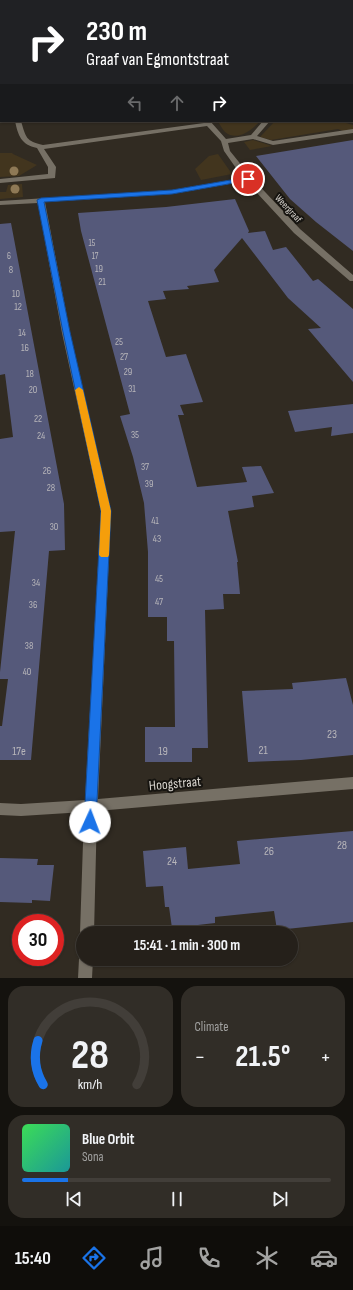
<!DOCTYPE html>
<meta charset="utf-8">
<style>
:root{--surface:#25201a;--page:#312d27;--text:#f1f3f6;--muted:#a3a3a2;--line:#423e39;--accent:#1a73e8}
body{margin:0;font-family:"Sofia Sans Condensed",sans-serif;background:var(--page);color:var(--text);height:100vh;display:flex;flex-direction:column;font-size:15px;white-space:nowrap}
*{box-sizing:border-box;margin:0}
p{font-size:13px;color:var(--muted)}
.icon{flex:none;width:22px;height:22px;fill:none;stroke:currentColor;stroke-width:2;stroke-linecap:round;stroke-linejoin:round}
.map{position:relative;height:978px;overflow:hidden}
.drawer{display:flex;flex-direction:column;gap:8px;padding:8px;background:#14120e;flex:1}
.drawer>*{flex:none}
.banner{position:absolute;left:0px;top:0px;width:353px;height:122px;box-shadow:0 1px 3px #0004,0 0 0 1px var(--line);background:#202124;color:#fff;overflow:hidden}
.speed{position:absolute;left:12px;top:914px;display:flex;gap:8px;font-size:20px;font-weight:700;text-align:center}
.speed>*{display:grid;place-content:center;width:52px;height:52px;border-radius:50%;background:var(--surface);box-shadow:0 1px 3px #0004,0 0 0 1px var(--line);line-height:1}
.speed .limit{border:6px solid #d22;background:#fff;color:#111}
.pin{position:absolute;display:grid;place-items:center;width:34px;height:34px;color:#fff;margin:-17px;border:2px solid #fff;border-radius:50%;box-shadow:0 1px 4px #0007}
.me{position:absolute;width:44px;margin:-22px;rotate:2deg;stroke-linejoin:round;filter:drop-shadow(0 0 3px #0008)}
.turn{display:flex;align-items:center;gap:14px;height:84px;padding:0 20px;font-size:18px}
.turn .icon{width:52px;height:52px;stroke-width:2.5}
.turn b{display:block;font-size:28px;line-height:34px}
.lanes{display:flex;align-items:center;height:38px;padding:0 20px;background:#0003;justify-content:center;gap:20px;direction:ltr}
.lanes .off{opacity:.35}
.big{font-size:30px;font-weight:700;line-height:1.1}
.drawer .card{flex:1;display:flex;flex-direction:column;justify-content:center;gap:6px;min-width:0;padding:0 14px;border-radius:16px;background:var(--page)}
.drawer .dial{align-items:center;gap:0}
.dial svg{height:104px;overflow:visible;fill:none;stroke:var(--line);stroke-width:7;stroke-linecap:round;text-anchor:middle}
.dial text{fill:var(--text);stroke:none}
.song{display:flex;align-items:center;gap:12px}
.cover{width:48px;height:48px;border-radius:6px;background:linear-gradient(135deg,hsl(130 70% 55%),hsl(180 70% 35%))}
.played{height:4px;border-radius:2px;background:linear-gradient(90deg,var(--accent) 15%,var(--line) 15%)}
.keys{display:flex;justify-content:space-around;direction:ltr}
.heat{display:flex;justify-content:space-between;align-items:center;font-size:22px;direction:ltr}
.drawer .tiles{flex:1;display:grid;gap:8px;grid-template-columns:1fr 1fr}
.card:last-child{grid-column:span 2}
.trip{position:absolute;left:76px;top:926px;width:222px;height:40px;border-radius:20px;background:var(--surface);box-shadow:0 1px 3px #0004,0 0 0 1px var(--line);font-weight:700;line-height:40px;text-align:center}
.tabs{display:flex;height:64px;justify-content:space-around;align-items:center;background:#0f0d0a;color:var(--muted)}
.tabs .icon{width:28px;height:28px}
.tabs .on{color:var(--accent)}
.tabs b{font-size:18px;color:var(--text)}
.map>svg:first-child{display:block}
.green{fill:#42351e}
.building{fill:#55597a}
.lines{fill:none;stroke-linecap:round;stroke-linejoin:round}
.minor{fill:#767065;fill-rule:evenodd}
.tree{fill:#8e7956}
.route{fill:#1a73e8;stroke:#114b97}
.slow{fill:#f59e0b}
.labels{text-anchor:middle;stroke-width:4;stroke-linejoin:round;paint-order:stroke}
.far-number-label{font-size:9px;fill:#b8b6ba}
.far-street-label{font-size:10px;fill:#d9d5cf;stroke:#161410}
.number-label{font-size:10px;fill:#b8b6ba}
.near-number-label{font-size:12px;fill:#b8b6ba}
.near-street-label{font-size:14px;fill:#d9d5cf;stroke:#161410}
</style>
<div class="map">
<svg width="353" height="978" viewBox="0 0 353 978">
<rect width="100%" height="100%" fill="#312b22"/>
<path class="green" d="M217 121H260C252 130 237 142 225 132 222 129 220 124 217 121Z
M275 121H339L353 125V130L343 131 338 129 271 140 260 137Z
M253 140 272 146 250 150 244 142Z
M0 153H12L13 154 37 165 19 176 0 177Z
M218 154 232 174 201 180 195 169 209 156Z
M22 184 23 197 0 199V192H6L8 185Z"/>
<path class="building" d="M353 140V251L316 222 290 199 256 156Z
M235 199 249 231 248 233 265 231 273 250 286 247 313 281 318 279 353 309V382L308 329 321 328 288 298 242 238 214 270 219 282 187 286 189 289 163 291 166 299 148 301 166 357 186 354 203 402 180 405 184 415H178L197 487 247 482 242 467 261 466 274 493 252 496 254 507 228 511 238 562H237L240 594H223L224 609 205 610 208 748H192V762H145V727H175L174 641H167V617H148V552L144 503 133 457 120 416 130 414 81 231 78 213 166 207Z
M11 223 64 504 65 550 49 551 31 760H0V726H2L8 679H0V672L15 531 0 532V439L13 437 5 374 0 375V224Z
M353 404V433L331 436 332 427 295 432 288 411Z
M346 678 353 705V755L301 760 248 762 242 691 293 689 292 683Z
M353 831V922L277 930 274 911 215 917V923L172 928 169 907H165L163 886 146 887 143 851 186 847 188 869 240 864 237 841Z
M0 858 38 859 37 865H54L50 901 32 900V903L0 902Z"/>
<g class="lines">
<path class="minor" d="M18 0H29L17 1Z
M105 0H111L112 1H106Z
M220 0H226V1H220Z
M352 2 353 3V7L352 6Z
M0 3H1V7H0Z
M0 64H1V69H0Z
M352 99H353V103H352Z
M15 121H21C26 138 26 141 43 145L204 123 203 121H210L226 139 251 135 263 121H270L257 136 273 141 353 129V133L273 145 253 139 228 143 230 151 251 177 300 229 353 275V281H350L294 233 246 181 172 194 45 202 70 333 111 511 98 799 353 777V789L97 811 94 933H83V938L80 933 84 812 21 816 0 815V803L21 804 85 800 101 511 62 333 38 203 0 205V201L172 190 243 178 224 151 221 141 207 126 44 149 56 167 55 178 0 183V179L48 174V167L37 148C21 145 18 135 15 121Z
M83 953V959H93L92 978H78L79 959Z"/>
</g>
<g class="tree">
<circle cx="14" cy="171" r="4.5"/>
<circle cx="15" cy="189" r="4.5"/>
</g>
<path class="route" d="M248 177 251 178V180L172 194 44 202 70 332 111 511 96 822 94 826 90 827 86 826 84 822 101 511 63 332 37 200 41 198 172 190Z"/>
<path class="slow" d="M79 387 83 390 111 511 109 555 108 557H101L99 555 101 511 75 390Z"/>
<g class="labels">
<g class="far-number-label">
<text x="92" y="246">15</text>
<text x="9" y="259">6</text>
<text x="95" y="259">17</text>
</g>
<g class="far-street-label">
<text transform="translate(289 208) rotate(47)" y="4">Weergraaf</text>
</g>
<g class="number-label">
<text x="99" y="272">19</text>
<text x="11" y="273">8</text>
<text x="102" y="285">21</text>
<text x="16" y="297">10</text>
<text x="18" y="310">12</text>
<text x="22" y="336">14</text>
<text x="119" y="345">25</text>
<text x="25" y="351">16</text>
<text x="124" y="360">27</text>
<text x="128" y="375">29</text>
<text x="30" y="377">18</text>
<text x="132" y="392">31</text>
<text x="33" y="393">20</text>
<text x="38" y="422">22</text>
<text x="135" y="438">35</text>
<text x="41" y="439">24</text>
<text x="145" y="470">37</text>
<text x="47" y="474">26</text>
<text x="149" y="487">39</text>
<text x="51" y="491">28</text>
<text x="155" y="524">41</text>
<text x="54" y="530">30</text>
<text x="157" y="542">43</text>
<text x="159" y="582">45</text>
<text x="36" y="586">34</text>
<text x="159" y="605">47</text>
<text x="33" y="608">36</text>
<text x="29" y="649">38</text>
<text x="27" y="675">40</text>
</g>
<g class="near-number-label">
<text x="332" y="738">23</text>
<text x="263" y="754">21</text>
<text x="19" y="755">17e</text>
<text x="163" y="755">19</text>
<text x="342" y="849">28</text>
<text x="269" y="855">26</text>
<text x="172" y="865">24</text>
</g>
<g class="near-street-label">
<text transform="translate(175 783) rotate(-5)" y="5">Hoogstraat</text>
</g>
</g>
</svg>
<div class="speed"><div class="limit">30</div></div>
<div class="pin" style="left:248px;top:179px;background:#d93025"><svg class="icon" aria-label="arrive" viewBox="0 0 24 24"><path d="M6 21V4h12l-3 4 3 4H6"/></svg></div>
<svg class="me" style="left:90px;top:822px" viewBox="-20 -20 40 40"><circle r="19" fill="#fff"/><path d="M0-13L10 11 0 6-10 11z" fill="#1a73e8"/></svg>
<div class="trip">15:41 · 1 min · 300 m</div>
<div class="banner">
<div class="turn"><svg class="icon" aria-label="right" viewBox="0 0 24 24"><path d="M7 20v-9h11M14 6l5 5-5 5"/></svg><div><b>230 m</b>Graaf van Egmontstraat</div></div>
<div class="lanes"><svg class="icon off" aria-label="left" viewBox="0 0 24 24"><path d="M17 20v-9H6M10 6l-5 5 5 5"/></svg><svg class="icon off" aria-label="ahead" viewBox="0 0 24 24"><path d="M12 20V5M6 11l6-6 6 6"/></svg><svg class="icon" aria-label="right" viewBox="0 0 24 24"><path d="M7 20v-9h11M14 6l5 5-5 5"/></svg></div>
</div>
</div>
<section class="drawer">
<div class="tiles">
<div class="card dial"><svg viewBox="0 0 100 80">
<path d="M14 69A42 42 0 1 1 86 69"/>
<path d="M14 69A42 42 0 0 1 10 35" stroke="#1a73e8"/>
<text x="50" y="56" font-size="32" font-weight="700">28</text>
<text x="50" y="72" font-size="11">km/h</text>
</svg></div>
<div class="card"><p>Climate</p>
<div class="heat"><a>−</a><b class="big">21.5°</b><a>+</a></div>
</div>
<div class="card">
<div class="song"><i class="cover"></i><div><b>Blue Orbit</b><p>Sona</p></div></div>
<div class="played"></div>
<div class="keys"><svg class="icon" aria-label="previous" viewBox="0 0 24 24"><path d="M18 5L8 12l10 7zM5 5v14"/></svg><svg class="icon" aria-label="pause" viewBox="0 0 24 24"><path d="M8 5v14M16 5v14"/></svg><svg class="icon" aria-label="next" viewBox="0 0 24 24"><path d="M6 5l10 7-10 7zM19 5v14"/></svg></div>
</div>
</div>
</section>
<nav class="tabs">
<b>15:40</b>
<svg class="icon on" aria-label="directions" viewBox="0 0 24 24"><path d="M12 3l9 9-9 9-9-9zM9 14v-3h6M13 9l2 2-2 2"/></svg>
<svg class="icon" aria-label="music" viewBox="0 0 24 24"><path d="M9 18V5l10-2v13"/><circle cx="6" cy="18" r="3"/><circle cx="16" cy="16" r="3"/></svg>
<svg class="icon" aria-label="phone" viewBox="0 0 24 24"><path d="M5 4h4l2 5-3 2q2 4 5 5l2-3 5 2v4C11 20 4 13 5 4z"/></svg>
<svg class="icon" aria-label="climate" viewBox="0 0 24 24"><path d="M12 3v18M4 7l16 10M4 17L20 7"/></svg>
<svg class="icon" aria-label="car" viewBox="0 0 24 24"><path d="M5 17H2v-5l4-1 3-4h7l3 4 3 1v5h-3M9 17h6M6 11h13"/><circle cx="7" cy="17" r="2"/><circle cx="17" cy="17" r="2"/></svg>
</nav>
